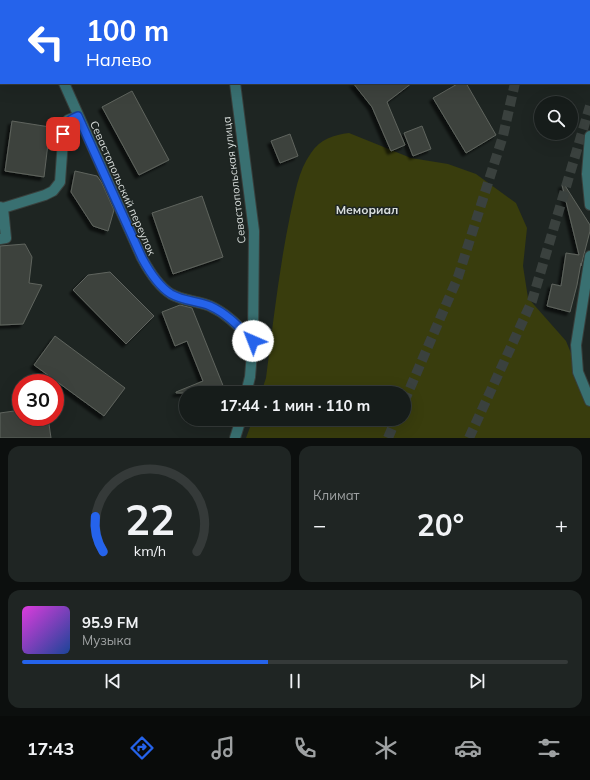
<!DOCTYPE html>
<html lang="ru">
<meta charset="utf-8">
<style>
:root{--surface:#161c1a;--page:#1f2523;--text:#f1f3f6;--muted:#9ea1a2;--line:#353a39;--accent:#2563eb}
body{margin:0;font-family:Mulish,sans-serif;background:var(--page);color:var(--text);height:100vh;display:flex;flex-direction:column;font-size:15px;white-space:nowrap}
*{box-sizing:border-box;margin:0}
p{font-size:13px;color:var(--muted)}
.icon{flex:none;width:22px;height:22px;fill:none;stroke:currentColor;stroke-width:2;stroke-linecap:round;stroke-linejoin:round}
.map{position:relative;height:438px;overflow:hidden}
.sheet{display:flex;flex-direction:column;gap:8px;padding:8px;background:#0c0f0e;flex:1}
.sheet>*{flex:none}
.banner{position:absolute;left:0px;top:0px;width:590px;height:84px;box-shadow:0 4px 16px #0002,0 0 0 1px var(--line);background:#2563eb;color:#fff;overflow:hidden}
.controls{position:absolute;left:534px;top:96px;display:grid;gap:8px}
.controls a{display:grid;place-items:center;width:44px;height:44px;border-radius:50%;background:var(--surface);box-shadow:0 4px 16px #0002,0 0 0 1px var(--line);font-size:20px}
.speed{position:absolute;left:12px;top:374px;display:flex;gap:8px;font-size:20px;font-weight:700;text-align:center}
.speed>*{display:grid;place-content:center;width:52px;height:52px;border-radius:50%;background:var(--surface);box-shadow:0 4px 16px #0002,0 0 0 1px var(--line);line-height:1}
.speed .limit{border:6px solid #d22;background:#fff;color:#111}
.pin{position:absolute;display:grid;place-items:center;width:34px;height:34px;color:#fff;margin:-17px;border-radius:8px;box-shadow:0 2px 6px #0006}
.me{position:absolute;width:44px;margin:-22px;rotate:316deg;stroke-linejoin:round;filter:drop-shadow(0 0 3px #0008)}
.turn{display:flex;align-items:center;gap:14px;height:84px;padding:0 20px;font-size:18px}
.turn .icon{width:52px;height:52px;stroke-width:2.5}
.turn b{display:block;font-size:28px;line-height:34px}
.big{font-size:30px;font-weight:700;line-height:1.1}
.sheet .tile{flex:1;display:flex;flex-direction:column;justify-content:center;gap:6px;min-width:0;padding:0 14px;border-radius:12px;background:var(--page)}
.sheet .dial{align-items:center;gap:0}
.dial svg{height:104px;overflow:visible;fill:none;stroke:var(--line);stroke-width:7;stroke-linecap:round;text-anchor:middle}
.dial text{fill:var(--text);stroke:none}
.song{display:flex;align-items:center;gap:12px}
.cover{width:48px;height:48px;border-radius:6px;background:linear-gradient(135deg,hsl(300 70% 55%),hsl(220 70% 35%))}
.played{height:4px;border-radius:2px;background:linear-gradient(90deg,var(--accent) 45%,var(--line) 45%)}
.keys{display:flex;justify-content:space-around;direction:ltr}
.heat{display:flex;justify-content:space-between;align-items:center;font-size:22px;direction:ltr}
.sheet .tiles{flex:1;display:grid;gap:8px;grid-template-columns:1fr 1fr}
.tile:last-child{grid-column:span 2}
.trip{position:absolute;left:179px;top:386px;width:232px;height:40px;border-radius:20px;background:var(--surface);box-shadow:0 4px 16px #0002,0 0 0 1px var(--line);font-weight:700;line-height:40px;text-align:center}
.tabs{display:flex;height:64px;justify-content:space-around;align-items:center;background:#090b0a;color:var(--muted)}
.tabs .icon{width:28px;height:28px}
.tabs .on{color:var(--accent)}
.tabs b{font-size:18px;color:var(--text)}
.map>svg:first-child{display:block}
.green{fill:#393d0d}
.building{fill:#3e433d;stroke:#5f645e;filter:url(#shadow)}
.lines{fill:none;stroke-linecap:round;stroke-linejoin:round}
.major-tunnel{stroke:#3a413e;stroke-width:10;stroke-dasharray:10 5;stroke-linecap:butt}
.minor-casing{stroke:#383f3c;stroke-width:12}
.minor{stroke:#397071;stroke-width:10}
.route-casing{stroke:#184099;stroke-width:10}
.route{stroke:#2563eb;stroke-width:7}
.labels{text-anchor:middle;stroke-width:3;stroke-linejoin:round;paint-order:stroke}
.street-label{font-size:11px;fill:#d9dedc;stroke:#1e2522}
.neighbourhood-label{font-size:12px;font-weight:bold;fill:#d9dedc;stroke:#1e2522}
</style>
<div class="map">
<svg width="590" height="438" viewBox="0 0 590 438">
<defs>
<filter id="shadow"><feDropShadow dx="-3.5" dy="3.5" stdDeviation="1" flood-color="#0009"/></filter>
</defs>
<rect width="100%" height="100%" fill="#1e2522"/>
<path class="green" d="M349 133 411 158 448 164 476 174 516 203 527 228 523 266 528 298 566 341 582 380 590 392V438H246L253 419H404V393H261L266 378C273 324 279 269 290 216 295 194 298 171 311 153 320 139 334 135 349 133Z"/>
<path class="building" d="M353 83H412L387 102 405 145 391 151 372 107Z
M459 83H466L496 135 466 153 433 98Z
M132 91 169 160 139 175 102 107Z
M12 121 50 127 44 177 5 171Z
M422 126 431 149 413 156 404 133Z
M290 134 298 156 280 163 271 141Z
M75 171 97 176 102 183 114 210 108 231 93 226 71 192Z
M564 184 590 225V231L581 266V263L577 285 570 312 547 306 552 284 561 286 566 253 579 255 562 185Z
M202 196 223 257 173 274 152 213Z
M25 244 32 257 29 283 42 285 23 324 0 325V246Z
M110 272 154 316 126 344 73 290 88 275Z
M180 305 192 308 226 393H176V392L203 381 187 341 175 346 162 312Z
M55 336 125 388 104 416 34 365Z
M21 410V417H48L51 438H0V413Z"/>
<g class="lines">
<path class="major-tunnel" d="M532 1 533 0
M404 402 458 277 503 136 515 83
M388 438 396 419
M469 438 532 301 590 106"/>
<defs>
<path id="minor" d="M37 0 38 1
M218 0 219 1
M462 0V1
M577 0 578 1
M589 14 590 16
M64 83 142 258C149 271 158 286 171 294 183 301 198 301 210 306 228 314 240 328 253 341
M235 83 254 231 253 341 250 377 246 393
M590 136 587 174 590 205
M0 207 3 208 45 195 53 191 60 182 64 126 68 120 78 116
M0 239 6 238 3 208
M590 256 576 345 578 372 590 401
M235 438 241 419"/>
</defs>
<use href="#minor" class="minor-casing"/>
<use href="#minor" class="minor"/>
</g>
<g class="lines">
<defs>
<path id="route" d="M63 134C65 124 68 120 78 116L142 258C149 271 158 286 171 294 183 301 198 301 210 306 228 314 240 328 253 341"/>
</defs>
<use href="#route" class="route-casing"/>
<use href="#route" class="route"/>
</g>
<g class="labels">
<g class="street-label">
<text transform="translate(234 180) rotate(-97)" y="4">Севастопольская улица</text>
<text transform="translate(123 188) rotate(66)" y="4">Севастопольский переулок</text>
</g>
<g class="neighbourhood-label">
<text x="367" y="214">Мемориал</text>
</g>
</g>
</svg>
<div class="controls">
<a><svg class="icon" aria-label="search" viewBox="0 0 24 24"><circle cx="10" cy="10" r="6"/><path d="M15 15l6 6"/></svg></a>
</div>
<div class="speed"><div class="limit">30</div></div>
<div class="pin" style="left:63px;top:134px;background:#d93025"><svg class="icon" aria-label="arrive" viewBox="0 0 24 24"><path d="M6 21V4h12l-3 4 3 4H6"/></svg></div>
<svg class="me" style="left:253px;top:341px" viewBox="-20 -20 40 40"><circle r="19" fill="#fff"/><path d="M0-13L10 11 0 6-10 11z" fill="#2563eb"/></svg>
<div class="trip">17:44 · 1 мин · 110 m</div>
<div class="banner">
<div class="turn"><svg class="icon" aria-label="left" viewBox="0 0 24 24"><path d="M17 20v-9H6M10 6l-5 5 5 5"/></svg><div><b>100 m</b>Налево</div></div>
</div>
</div>
<section class="sheet">
<div class="tiles">
<div class="tile dial"><svg viewBox="0 0 100 80">
<path d="M14 69A42 42 0 1 1 86 69"/>
<path d="M14 69A42 42 0 0 1 8 42" stroke="#2563eb"/>
<text x="50" y="56" font-size="32" font-weight="700">22</text>
<text x="50" y="72" font-size="11">km/h</text>
</svg></div>
<div class="tile"><p>Климат</p>
<div class="heat"><a>−</a><b class="big">20°</b><a>+</a></div>
</div>
<div class="tile">
<div class="song"><i class="cover"></i><div><b>95.9 FM</b><p>Музыка</p></div></div>
<div class="played"></div>
<div class="keys"><svg class="icon" aria-label="previous" viewBox="0 0 24 24"><path d="M18 5L8 12l10 7zM5 5v14"/></svg><svg class="icon" aria-label="pause" viewBox="0 0 24 24"><path d="M8 5v14M16 5v14"/></svg><svg class="icon" aria-label="next" viewBox="0 0 24 24"><path d="M6 5l10 7-10 7zM19 5v14"/></svg></div>
</div>
</div>
</section>
<nav class="tabs">
<b>17:43</b>
<svg class="icon on" aria-label="directions" viewBox="0 0 24 24"><path d="M12 3l9 9-9 9-9-9zM9 14v-3h6M13 9l2 2-2 2"/></svg>
<svg class="icon" aria-label="music" viewBox="0 0 24 24"><path d="M9 18V5l10-2v13"/><circle cx="6" cy="18" r="3"/><circle cx="16" cy="16" r="3"/></svg>
<svg class="icon" aria-label="phone" viewBox="0 0 24 24"><path d="M5 4h4l2 5-3 2q2 4 5 5l2-3 5 2v4C11 20 4 13 5 4z"/></svg>
<svg class="icon" aria-label="climate" viewBox="0 0 24 24"><path d="M12 3v18M4 7l16 10M4 17L20 7"/></svg>
<svg class="icon" aria-label="car" viewBox="0 0 24 24"><path d="M5 17H2v-5l4-1 3-4h7l3 4 3 1v5h-3M9 17h6M6 11h13"/><circle cx="7" cy="17" r="2"/><circle cx="17" cy="17" r="2"/></svg>
<svg class="icon" aria-label="filters" viewBox="0 0 24 24"><path d="M4 7h16M4 17h16"/><circle cx="9" cy="7" r="2"/><circle cx="15" cy="17" r="2"/></svg>
</nav>
